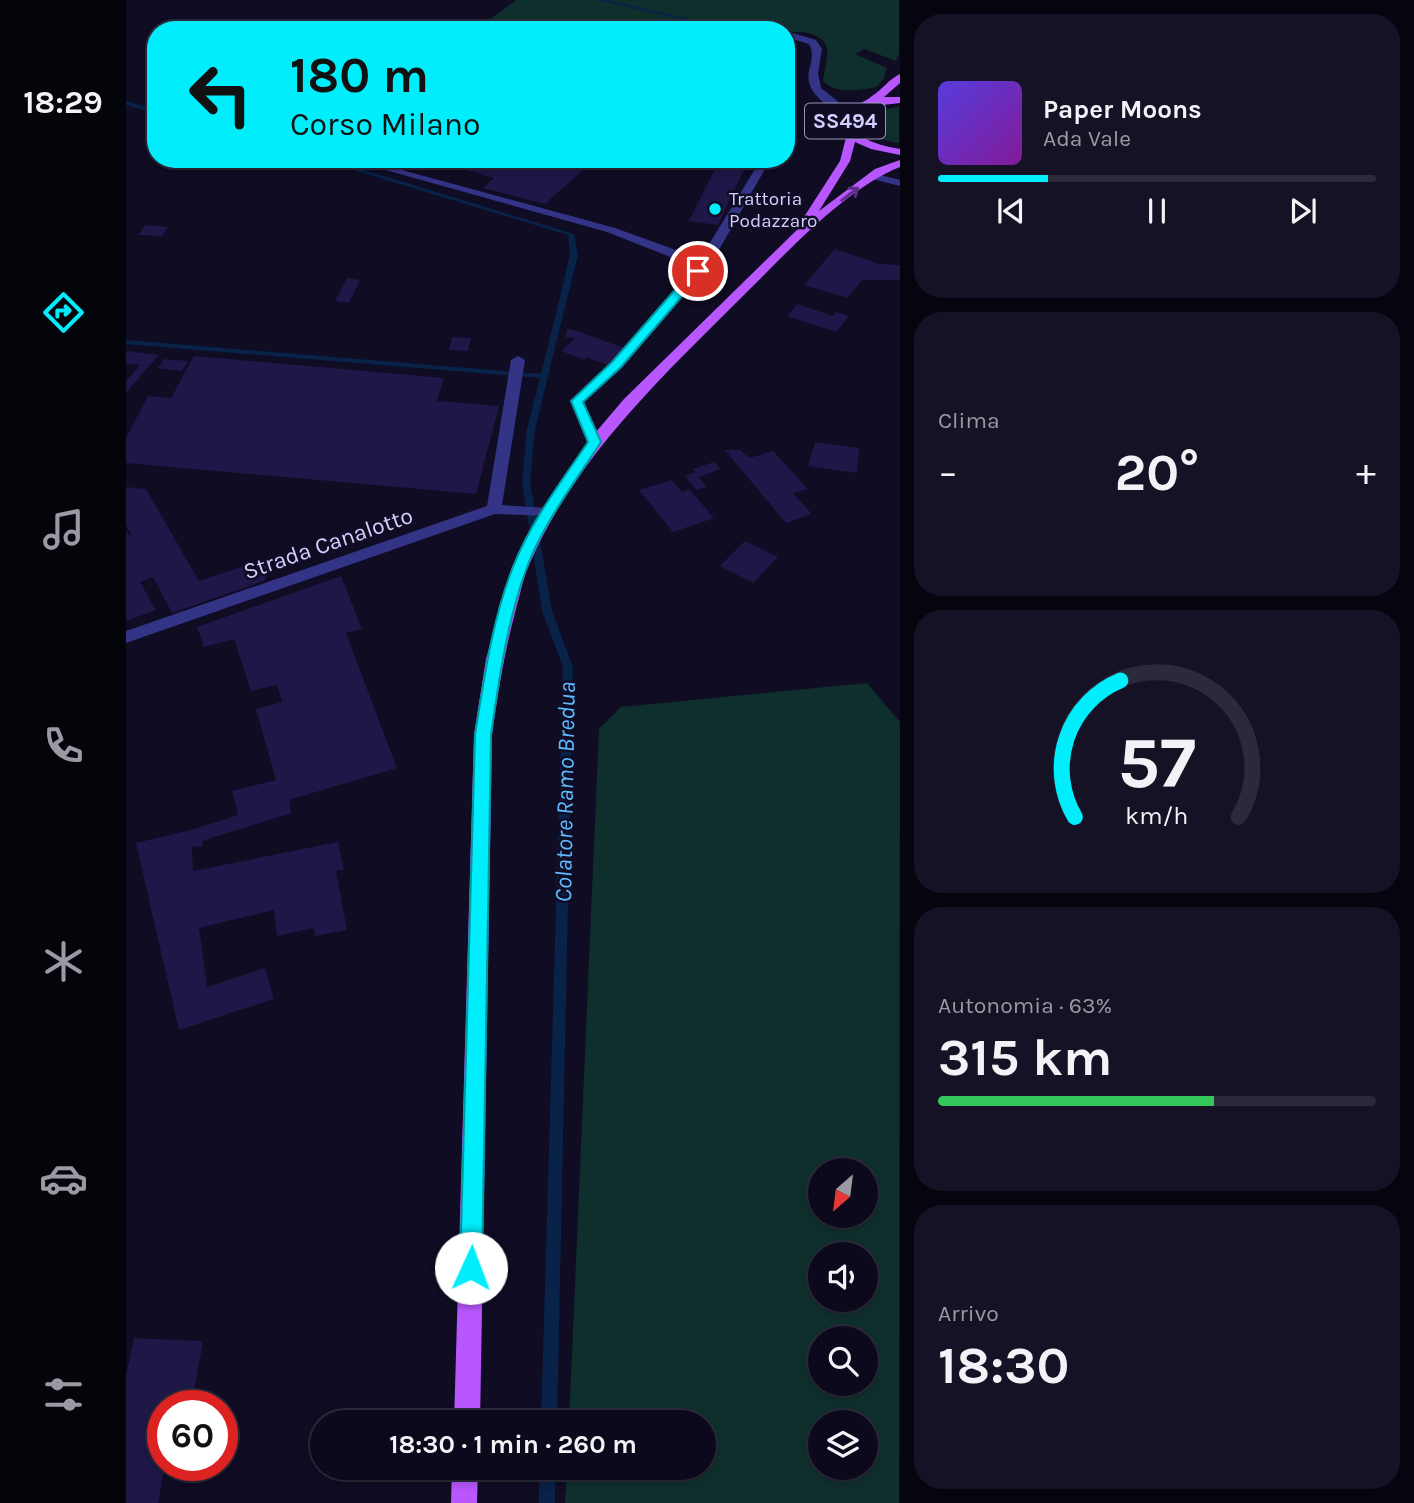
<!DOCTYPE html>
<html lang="it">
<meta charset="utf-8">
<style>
:root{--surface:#0b091b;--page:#141224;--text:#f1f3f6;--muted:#9a9aa3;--line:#2b2a3a;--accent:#00edfb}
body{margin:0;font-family:Karla,sans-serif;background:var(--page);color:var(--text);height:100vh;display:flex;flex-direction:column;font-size:26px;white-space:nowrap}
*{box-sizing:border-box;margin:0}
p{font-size:23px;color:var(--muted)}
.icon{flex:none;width:38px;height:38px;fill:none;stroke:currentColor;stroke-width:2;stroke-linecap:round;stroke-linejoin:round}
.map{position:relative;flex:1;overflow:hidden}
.side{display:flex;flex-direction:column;gap:14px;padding:14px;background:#06050f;width:514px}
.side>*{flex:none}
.banner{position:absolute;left:21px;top:21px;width:648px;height:147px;border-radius:28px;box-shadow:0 4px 10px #0003,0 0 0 2px var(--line);background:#00edfb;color:#111;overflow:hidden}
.needle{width:46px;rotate:208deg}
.tools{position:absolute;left:682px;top:1158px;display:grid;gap:14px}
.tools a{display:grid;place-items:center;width:70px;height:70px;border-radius:50%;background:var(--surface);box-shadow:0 4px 10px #0003,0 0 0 2px var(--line);font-size:35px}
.speed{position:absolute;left:21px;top:1390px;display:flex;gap:14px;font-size:35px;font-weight:700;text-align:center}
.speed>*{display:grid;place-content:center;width:91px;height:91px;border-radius:50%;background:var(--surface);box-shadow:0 4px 10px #0003,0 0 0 2px var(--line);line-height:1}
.speed .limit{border:10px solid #d22;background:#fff;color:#111}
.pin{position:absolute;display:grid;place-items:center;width:60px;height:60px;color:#fff;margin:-30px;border:4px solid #fff;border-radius:50%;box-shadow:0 2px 7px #0007}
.me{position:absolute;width:77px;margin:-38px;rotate:2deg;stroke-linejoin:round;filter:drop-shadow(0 0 5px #0008)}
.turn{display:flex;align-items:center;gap:24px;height:147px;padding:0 28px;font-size:32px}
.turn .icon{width:91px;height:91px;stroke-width:2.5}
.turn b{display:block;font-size:49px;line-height:60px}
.big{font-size:52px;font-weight:700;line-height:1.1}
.side .card{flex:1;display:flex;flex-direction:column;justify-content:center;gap:10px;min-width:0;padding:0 24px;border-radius:28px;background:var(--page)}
.side .dial{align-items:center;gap:0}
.dial svg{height:182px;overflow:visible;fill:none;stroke:var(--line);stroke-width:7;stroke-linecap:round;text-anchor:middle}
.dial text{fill:var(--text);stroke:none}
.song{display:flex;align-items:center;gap:21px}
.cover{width:84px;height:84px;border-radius:10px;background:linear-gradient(135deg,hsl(250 70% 55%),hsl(290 70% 35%))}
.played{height:7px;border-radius:4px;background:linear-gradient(90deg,var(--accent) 25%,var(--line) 25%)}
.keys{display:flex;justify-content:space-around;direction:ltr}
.heat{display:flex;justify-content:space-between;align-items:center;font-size:38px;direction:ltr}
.charge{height:10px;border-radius:5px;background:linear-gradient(90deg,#34c759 63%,var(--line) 0)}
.trip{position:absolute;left:184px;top:1410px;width:406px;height:70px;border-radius:35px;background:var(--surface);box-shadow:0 4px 10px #0003,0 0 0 2px var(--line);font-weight:700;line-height:70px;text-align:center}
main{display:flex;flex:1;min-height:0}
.tabs{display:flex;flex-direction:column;width:126px;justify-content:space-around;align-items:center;background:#04040b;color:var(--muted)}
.tabs .icon{width:49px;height:49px}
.tabs .active{color:var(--accent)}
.tabs b{font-size:32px;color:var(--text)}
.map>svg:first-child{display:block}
.green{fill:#0f2f2c;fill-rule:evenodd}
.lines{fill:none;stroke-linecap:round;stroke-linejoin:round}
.stream{fill:#082248;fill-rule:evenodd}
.building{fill:#1f1747}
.minor{fill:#343487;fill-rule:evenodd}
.major{fill:#b957ff;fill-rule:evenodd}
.oneway{stroke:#5b2e87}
.route{fill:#00edfb;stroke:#009aa3;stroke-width:2}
.poi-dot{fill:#00edfb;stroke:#0f0c24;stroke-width:2.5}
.labels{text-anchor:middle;stroke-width:5;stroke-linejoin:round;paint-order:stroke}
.far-poi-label{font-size:19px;fill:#d3d0ff;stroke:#0f0c24;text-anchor:start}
.shield{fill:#0f0c24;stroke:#9895bd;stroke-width:2}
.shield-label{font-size:21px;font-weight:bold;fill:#d3d0ff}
.street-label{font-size:23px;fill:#d3d0ff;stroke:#0f0c24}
.water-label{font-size:24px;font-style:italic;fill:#5ebbff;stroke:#0f0c24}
</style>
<main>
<nav class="tabs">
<b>18:29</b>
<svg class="icon active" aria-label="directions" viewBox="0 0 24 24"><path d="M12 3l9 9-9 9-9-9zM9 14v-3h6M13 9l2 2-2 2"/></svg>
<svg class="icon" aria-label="music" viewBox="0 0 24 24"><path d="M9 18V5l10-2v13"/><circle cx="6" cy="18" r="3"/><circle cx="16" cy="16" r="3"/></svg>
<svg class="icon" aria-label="phone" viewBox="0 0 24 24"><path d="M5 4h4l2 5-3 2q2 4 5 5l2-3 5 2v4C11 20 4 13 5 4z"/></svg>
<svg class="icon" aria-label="climate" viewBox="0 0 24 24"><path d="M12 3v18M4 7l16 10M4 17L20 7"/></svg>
<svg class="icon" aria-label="car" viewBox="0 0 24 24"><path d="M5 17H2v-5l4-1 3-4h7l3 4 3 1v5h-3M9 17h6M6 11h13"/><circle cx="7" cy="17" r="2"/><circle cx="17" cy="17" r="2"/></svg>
<svg class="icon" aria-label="filters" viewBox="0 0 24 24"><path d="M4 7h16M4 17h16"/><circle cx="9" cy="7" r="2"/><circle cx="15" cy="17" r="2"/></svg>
</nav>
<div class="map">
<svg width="774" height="1503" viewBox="0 0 774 1503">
<rect width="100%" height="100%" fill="#0f0c24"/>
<path class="green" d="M390 0H773V53L770 61 738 49 729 54 761 68 758 78 751 87C733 90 711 95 697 81 701 53 710 39 677 32L350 30Z
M773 107V143C759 141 742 137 736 122L743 112Z
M741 683 774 722 773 1503H439L441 1468H578V1423H443L473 729 495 707ZM695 1171H740V1216H695ZM695 1255H740V1300H695ZM695 1339H740V1384H695ZM695 1423H740V1468H695Z"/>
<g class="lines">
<path class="stream" d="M471 0H481L587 24 584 26Z
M0 101 30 110V114L0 105Z
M191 159H202L448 234 452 255 409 429 404 482 426 611 447 667 431 1423H415L437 667 416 611 396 482 401 429 414 378 0 344V340L415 374 444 255 442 235Z
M413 1468H429V1503H413Z"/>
</g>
<path class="building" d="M301 159H416L457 170 419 204 357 188 368 178Z
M594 159H614L612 166 619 167 592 225 563 221Z
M19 225 42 227 36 236 12 235Z
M709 249 753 264 774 265V280H736L721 298 678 285Z
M221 278 234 280 223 303 209 301Z
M671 304 707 316 710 312 723 316 710 332 661 316Z
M441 329 451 331 498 348 482 365 461 357 459 360 435 351 449 338 439 337Z
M326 337 345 338 342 351 323 350Z
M0 351 33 355 0 393V381L14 365 0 364Z
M68 356 318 378 311 401 373 406 350 494 0 463V438L22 396 45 398Z
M38 359 62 361 56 371 32 368Z
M689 442 733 448 731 473 682 466Z
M599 450H614L623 458 647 451 682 489 667 493 686 514 660 523Z
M588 462 595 469 573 477 581 487 570 490 559 476 570 472 567 469Z
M546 480 556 492 563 489 588 518 547 532 513 490Z
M0 487 20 489 73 581 140 559 145 566 138 581 46 613 27 577 14 582 30 610 0 621V531L2 535H5L0 525Z
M619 541 652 557 627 583 594 566Z
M215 576 236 629 220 633 271 768 163 800 165 813 76 841 77 846 66 847 67 871 212 842 218 870 210 871 221 930 189 936 187 928 151 936 148 910 73 928 81 987 139 968 148 999 53 1030 10 843 65 830 112 815 106 791 150 780 130 709 156 702 151 685 125 691 108 639 78 647 71 627Z
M8 1338 77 1341 66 1405H37V1465H39L32 1503H0V1376Z"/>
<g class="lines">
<path class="minor" d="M660 31 690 40 696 49 692 73 695 88 725 112V116C716 117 711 112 705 108 663 79 695 65 683 44L660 37Z
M631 159H641L639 169 586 262 496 368 458 402 476 442 469 446 462 442 444 401 486 362 565 271 542 256 481 232 256 169 265 167 489 228 550 250 571 264 629 169Z
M746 173 774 180V186L742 178V174Z
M392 356 399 360 376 505 421 508 428 513 426 516 369 514 0 643V631L361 506 385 360Z"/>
<path class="major" d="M774 74V83L758 97H774V103L739 107 724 120C732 141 753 145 774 149V155L745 149 729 142 724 161 693 211 749 169 774 160V167C722 187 662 251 623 290 539 374 451 454 403 565 397 577 395 592 391 605 379 649 372 691 366 735L354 1423H328L348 735 360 659 386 567 416 510 464 439 498 399 678 223 676 220 714 161 721 134 714 120C723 105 734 106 746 96 756 90 763 79 774 74Z
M326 1468H352L351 1503H325Z"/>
</g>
<defs><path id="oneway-shaft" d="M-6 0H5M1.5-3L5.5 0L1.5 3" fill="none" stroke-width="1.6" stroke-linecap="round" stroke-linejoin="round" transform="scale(1.75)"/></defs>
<use class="oneway" href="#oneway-shaft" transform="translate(724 194) rotate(-37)"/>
<path class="route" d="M568 268 578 271 495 367 457 402 475 442C449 482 418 522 401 567 381 621 373 679 365 735L356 1268 353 1276 345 1279 338 1276 334 1268 349 735C358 679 366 620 387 567 405 521 435 482 462 442L445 401 486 362Z"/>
<circle class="poi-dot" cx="589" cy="209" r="7"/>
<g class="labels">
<g class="far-poi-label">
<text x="603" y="205">Trattoria<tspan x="603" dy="22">Podazzaro</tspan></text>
</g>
<rect class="shield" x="679" y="103.5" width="80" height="35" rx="5"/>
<g class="shield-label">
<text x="719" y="128">SS494</text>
</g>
<g class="street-label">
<text transform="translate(202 543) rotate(-19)" y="8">Strada Canalotto</text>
</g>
<g class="water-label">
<text transform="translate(439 792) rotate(-89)" y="8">Colatore Ramo Bredua</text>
</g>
</g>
</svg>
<div class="tools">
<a><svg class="needle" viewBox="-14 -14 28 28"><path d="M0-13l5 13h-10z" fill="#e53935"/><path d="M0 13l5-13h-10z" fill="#9a9aa3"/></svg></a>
<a><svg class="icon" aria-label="sound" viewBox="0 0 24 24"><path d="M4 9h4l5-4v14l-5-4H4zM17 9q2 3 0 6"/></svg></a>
<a><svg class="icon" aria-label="search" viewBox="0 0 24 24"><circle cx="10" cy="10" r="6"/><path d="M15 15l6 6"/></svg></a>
<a><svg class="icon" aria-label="layers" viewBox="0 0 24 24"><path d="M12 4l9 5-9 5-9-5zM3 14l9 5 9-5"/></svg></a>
</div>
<div class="speed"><div class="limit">60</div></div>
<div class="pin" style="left:572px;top:271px;background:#d93025"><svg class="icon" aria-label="arrive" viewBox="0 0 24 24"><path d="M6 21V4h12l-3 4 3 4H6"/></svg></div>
<svg class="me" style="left:345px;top:1268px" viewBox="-20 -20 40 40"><circle r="19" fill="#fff"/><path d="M0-13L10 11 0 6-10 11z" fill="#00edfb"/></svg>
<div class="trip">18:30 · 1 min · 260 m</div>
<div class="banner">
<div class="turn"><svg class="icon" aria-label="left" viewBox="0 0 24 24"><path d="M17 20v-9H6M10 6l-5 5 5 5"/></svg><div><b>180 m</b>Corso Milano</div></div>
</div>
</div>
<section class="side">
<div class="card">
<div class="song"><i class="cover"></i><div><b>Paper Moons</b><p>Ada Vale</p></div></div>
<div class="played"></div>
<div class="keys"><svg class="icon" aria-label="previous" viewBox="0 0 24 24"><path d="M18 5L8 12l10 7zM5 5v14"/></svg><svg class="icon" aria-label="pause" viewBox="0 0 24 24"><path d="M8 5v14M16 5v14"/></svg><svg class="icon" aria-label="next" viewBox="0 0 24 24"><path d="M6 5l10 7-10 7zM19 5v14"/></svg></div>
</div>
<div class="card"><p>Clima</p>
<div class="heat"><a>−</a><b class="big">20°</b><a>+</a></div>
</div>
<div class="card dial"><svg viewBox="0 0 100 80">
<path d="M14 69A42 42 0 1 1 86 69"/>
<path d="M14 69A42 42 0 0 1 34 9" stroke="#00edfb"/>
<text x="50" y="56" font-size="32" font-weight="700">57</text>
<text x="50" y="72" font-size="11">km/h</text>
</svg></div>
<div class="card"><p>Autonomia · 63%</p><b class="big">315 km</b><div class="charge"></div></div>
<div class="card"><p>Arrivo</p><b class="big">18:30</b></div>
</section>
</main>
